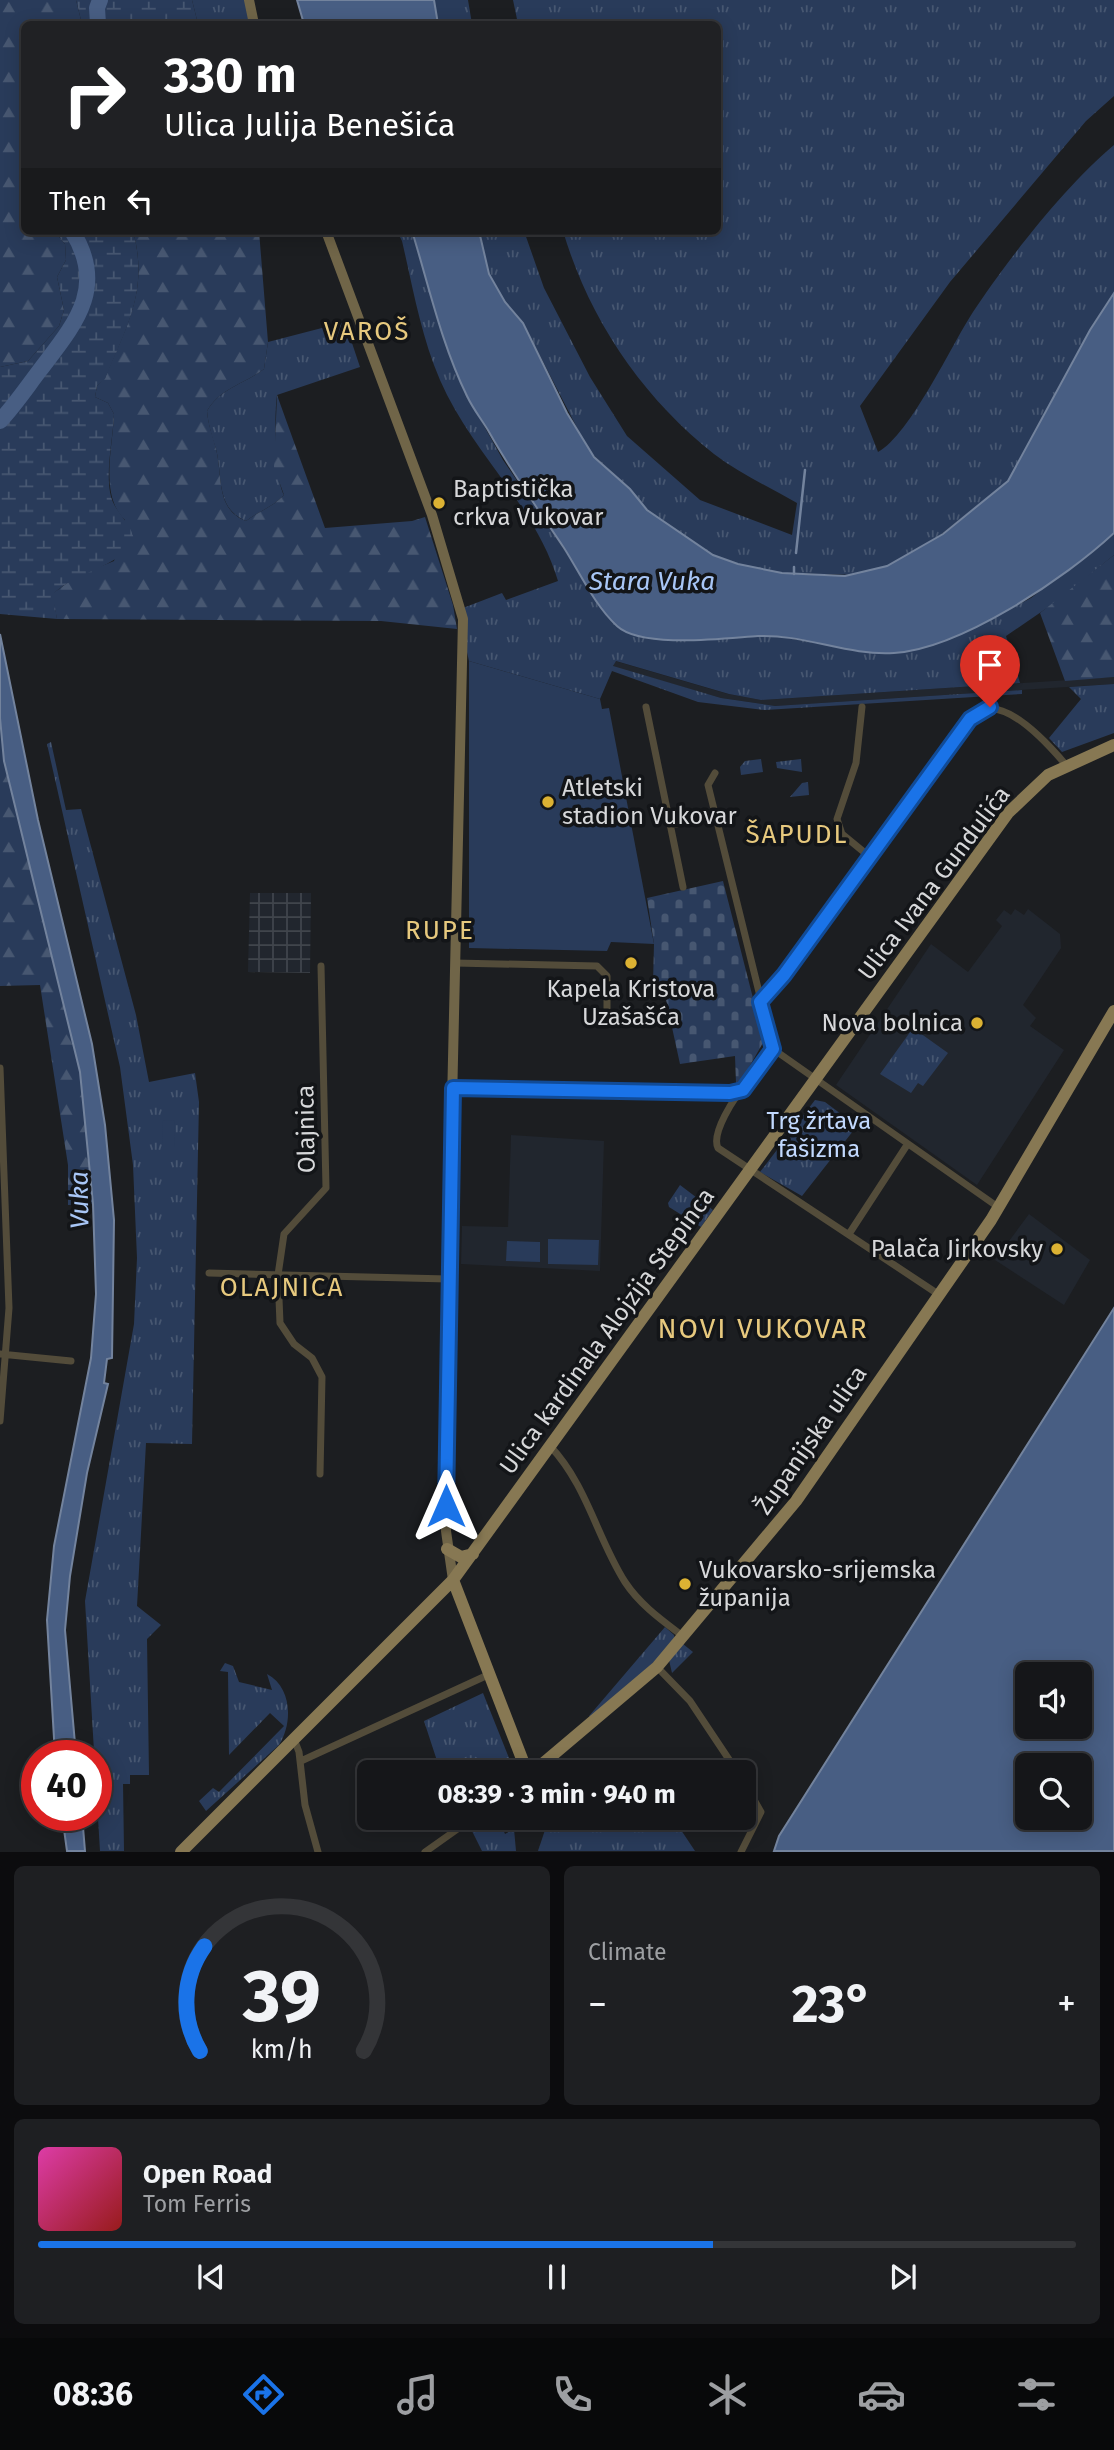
<!DOCTYPE html>
<meta charset="utf-8">
<style>
:root{--surface:#151619;--page:#1e1f22;--text:#f1f3f6;--muted:#9d9fa2;--line:#343538;--accent:#1a73e8}
body{margin:0;font-family:"Fira Sans",sans-serif;background:var(--page);color:var(--text);height:100vh;display:flex;flex-direction:column;font-size:26px;white-space:nowrap}
*{box-sizing:border-box;margin:0}
p{font-size:23px;color:var(--muted)}
.icon{flex:none;width:38px;height:38px;fill:none;stroke:currentColor;stroke-width:2;stroke-linecap:round;stroke-linejoin:round}
.map{position:relative;height:1852px;overflow:hidden}
.side{display:flex;flex-direction:column;gap:14px;padding:14px;background:#0c0c0e;flex:1}
.side>*{flex:none}
.top-card{position:absolute;left:21px;top:21px;width:700px;height:214px;border-radius:10px;box-shadow:0 4px 18px #0003,0 0 0 2px var(--line);background:#202124;color:#fff;overflow:hidden}
.controls{position:absolute;left:1015px;top:1662px;display:grid;gap:14px}
.controls a{display:grid;place-items:center;width:77px;height:77px;border-radius:10px;background:var(--surface);box-shadow:0 4px 18px #0003,0 0 0 2px var(--line);font-size:35px}
.speed{position:absolute;left:21px;top:1740px;display:flex;gap:14px;font-size:35px;font-weight:700;text-align:center}
.speed>*{display:grid;place-content:center;width:91px;height:91px;border-radius:50%;background:var(--surface);box-shadow:0 4px 18px #0003,0 0 0 2px var(--line);line-height:1}
.speed .limit{border:10px solid #d22;background:#fff;color:#111}
.pin{position:absolute;display:grid;place-items:center;width:60px;height:60px;color:#fff;margin:-72px -30px;border-radius:50% 50% 50% 0;rotate:-45deg;box-shadow:0 0 7px #0007}
.pin .icon{rotate:45deg}
.me{position:absolute;width:77px;margin:-38px;rotate:0deg;stroke-linejoin:round;filter:drop-shadow(0 0 5px #0008)}
.turn{display:flex;align-items:center;gap:24px;height:147px;padding:0 28px;font-size:32px}
.turn .icon{width:91px;height:91px;stroke-width:2.5}
.turn b{display:block;font-size:49px;line-height:60px}
.then{display:flex;align-items:center;height:66px;padding:0 28px;background:#0003;gap:14px;font-size:26px}
.big{font-size:52px;font-weight:700;line-height:1.1}
.side .tile{flex:1;display:flex;flex-direction:column;justify-content:center;gap:10px;min-width:0;padding:0 24px;border-radius:10px;background:var(--page)}
.side .dial{align-items:center;gap:0}
.dial svg{height:182px;overflow:visible;fill:none;stroke:var(--line);stroke-width:7;stroke-linecap:round;text-anchor:middle}
.dial text{fill:var(--text);stroke:none}
.song{display:flex;align-items:center;gap:21px}
.cover{width:84px;height:84px;border-radius:10px;background:linear-gradient(135deg,hsl(320 70% 55%),hsl(0 70% 35%))}
.played{height:7px;border-radius:4px;background:linear-gradient(90deg,var(--accent) 65%,var(--line) 65%)}
.keys{display:flex;justify-content:space-around;direction:ltr}
.heat{display:flex;justify-content:space-between;align-items:center;font-size:38px;direction:ltr}
.side .tiles{flex:1;display:grid;gap:14px;grid-template-columns:1fr 1fr}
.tile:last-child{grid-column:span 2}
.trip{position:absolute;left:357px;top:1760px;width:399px;height:70px;border-radius:10px;background:var(--surface);box-shadow:0 4px 18px #0003,0 0 0 2px var(--line);font-weight:700;line-height:70px;text-align:center}
.tab-bar{display:flex;height:112px;justify-content:space-around;align-items:center;background:#08090a;color:var(--muted)}
.tab-bar .icon{width:49px;height:49px}
.tab-bar .active{color:var(--accent)}
.tab-bar b{font-size:32px;color:var(--text)}
.map>svg:first-child{display:block}
.built{fill:#21262e}
.industrial{fill:url(#industrial-grid)}
.grass{fill:url(#grass-tufts)}
.forest{fill:url(#forest-firs)}
.wetland{fill:url(#wetland-marsh)}
.cemetery{fill:url(#cemetery-stones)}
.pitch{fill:#293b5a}
.water{fill:#485e83;stroke:#73839d;stroke-width:2;fill-rule:evenodd}
.lines{fill:none;stroke-linecap:round;stroke-linejoin:round}
.stream{stroke:#73839d;stroke-width:2.5}
.river{stroke:#485e83;stroke-width:16}
.street{stroke:#534c3a;stroke-width:7}
.secondary{stroke:#706548;stroke-width:10}
.primary{stroke:#877853;stroke-width:12}
.route-casing{stroke:#114b97;stroke-width:18}
.route{stroke:#1a73e8;stroke-width:12}
.poi-dot{fill:#dcb233;stroke:#131518;stroke-width:2.5}
.labels{text-anchor:middle;stroke-width:7;stroke-linejoin:round;paint-order:stroke}
.poi-label{font-size:24px;fill:#d7d8da;stroke:#131518;text-anchor:start}
.street-label{font-size:24px;fill:#d7d8da;stroke:#131518}
.park-label{font-size:24px;fill:#c2d9fe;stroke:#131518}
.neighbourhood-label{font-size:26px;letter-spacing:2px;fill:#e7c97e;stroke:#131518}
.water-label{font-size:26px;font-style:italic;fill:#a8c6f6;stroke:#131518}
.quarter-label{font-size:28px;letter-spacing:2px;fill:#e7c97e;stroke:#131518}
</style>
<div class="map">
<svg width="1114" height="1852" viewBox="0 0 1114 1852">
<defs>
<pattern id="industrial-grid" width="8" height="8" patternUnits="userSpaceOnUse" patternTransform="scale(1.75)"><rect width="8" height="8" fill="#21262e"/><path d="M0 4h8M4 0v8" fill="none" stroke="#40454c"/></pattern>
<pattern id="grass-tufts" width="24" height="20" patternUnits="userSpaceOnUse" patternTransform="scale(1.75)"><rect width="24" height="20" fill="#293b5a"/><path d="M3 7l-1-3M5 7V3M7 7l1-3M15 17l-1-3M17 17v-4M19 17l1-3" fill="none" stroke="#475771"/></pattern>
<pattern id="forest-firs" width="22" height="20" patternUnits="userSpaceOnUse" patternTransform="scale(1.75)"><rect width="22" height="20" fill="#293b5a"/><path d="M5 1l3.5 6h-7zM16 11l3.5 6h-7z" fill="#475771"/></pattern>
<pattern id="wetland-marsh" width="20" height="14" patternUnits="userSpaceOnUse" patternTransform="scale(1.75)"><rect width="20" height="14" fill="#293b5a"/><path d="M1 5h8M5 5V1M11 12h8M15 12V8" fill="none" stroke="#475771"/></pattern>
<pattern id="cemetery-stones" width="16" height="16" patternUnits="userSpaceOnUse" patternTransform="scale(1.75)"><rect width="16" height="16" fill="#293b5a"/><path d="M2 7V4a2 2 0 0 1 4 0v3zM10 15v-3a2 2 0 0 1 4 0v3z" fill="#475771"/></pattern>
</defs>
<rect width="100%" height="100%" fill="#1c1e21"/>
<path class="built" d="M615 661 728 694 761 700 1114 677V684L775 706 721 698 613 667Z
M1015 909 1024 915 1028 909 1060 934 1061 948 1023 1005 1036 1018 1030 1026 1064 1050 977 1185 836 1085 931 944 968 972 1002 926 996 920 1004 910 1011 915Z
M511 1135 604 1141 600 1271 461 1264 462 1226 508 1227Z
M1029 1214 1090 1260 1064 1305 995 1260Z"/>
<path class="industrial" d="M250 893H311L310 973 248 972Z"/>
<path class="grass" d="M192 0H252L254 24H198Z
M434 0H468L472 24H438Z
M513 0H1114V96L1086 121 950 282 860 406 878 452C910 435 952 344 973 312 1009 258 1065 186 1114 145V293L1090 330 1017 468 1008 481 929 544 887 566 859 575 782 573 738 564 713 555 647 510 630 489 589 451 523 323 505 302 489 274 479 231H524L544 288 590 377 627 436 700 500 792 535 797 503C769 487 739 473 714 454 642 397 589 319 563 231H718V24H518Z
M397 231H412L443 336 478 415 503 460 608 614 648 637 770 635 867 652 894 653 922 648 989 620 1031 598 1114 533V555L1060 599 1006 636 1020 683 761 700 729 694 616 661 613 666 721 698 775 706 1022 690V694L765 710 698 702 612 671 600 699 469 661 465 643 463 608 502 593 506 600 558 581C536 506 471 452 440 380 421 336 413 288 402 241Z
M345 322 360 367 277 395C274 414 275 480 284 495 273 507 259 511 246 521 215 508 223 476 216 449 212 436 208 424 207 411 220 388 244 384 264 369L268 342Z
M1114 684V733L1062 752 1049 738 1081 699 1069 687Z
M51 742 66 810 81 809 136 1015 149 1082 195 1073 199 1102 192 1444 146 1443 137 1606 161 1625 147 1639 149 1775H130V1784H123L124 1851H100L85 1601 134 1324 137 1258 133 1165 120 1067 47 744Z
M761 759 763 772 741 775 740 767 745 761Z
M801 759 802 772 777 768 776 762Z
M808 782 809 795 790 797 802 783Z
M913 1028 948 1053 923 1086 918 1083 911 1093 880 1074Z
M815 1100 825 1102 857 1126 802 1196 760 1172Z
M680 1185 713 1210 701 1227 669 1207 668 1203Z
M665 1627 674 1635 675 1641 594 1721 589 1716Z
M683 1644 693 1652 672 1673 669 1660Z
M225 1663 233 1666 239 1682 272 1690 267 1674C292 1687 293 1723 279 1745L206 1811 199 1801 213 1788 219 1792 284 1726 270 1713 229 1755 228 1672 220 1671Z
M483 1693 515 1773H441L424 1721Z
M481 1818H498L505 1834 514 1829 516 1851H482L470 1827Z
M553 1818H673L695 1851H538L545 1830Z"/>
<path class="forest" d="M0 0H76L82 24H24V231H54L65 244 66 260 57 277 64 310 59 326 28 361 0 367Z
M133 231H259L268 342 264 369C244 384 220 388 207 411 208 425 213 436 216 449 223 476 215 509 246 521 259 511 273 507 284 495L274 467 277 395 325 528 412 521 425 517 453 605 457 629 381 621 57 619 52 594 77 576 114 561 125 520C99 495 113 447 114 414L108 403 95 397 97 386 105 378C127 325 149 290 133 231Z
M1114 555V677L1065 681 1040 613Z
M0 718 4 761 80 1072 93 1204 68 1205V1165L40 985 0 986Z"/>
<path class="wetland" d="M76 0H192L198 24H82Z
M54 231H133C149 290 127 326 105 379L97 386 95 397 108 403 114 414C113 439 106 468 110 492 113 512 131 521 134 540 117 569 77 571 53 594L57 619 0 614V367L28 361 59 326 64 310 57 277 66 260 65 244Z"/>
<path class="cemetery" d="M723 881 764 1041 740 1083H736L735 1056 680 1064 663 986 653 984 654 944 647 898Z"/>
<path class="pitch" d="M469 661 600 699 602 709 609 708 654 944 611 942 607 951 469 948Z
M174 1120 175 1147H163L162 1121Z
M548 1239 599 1240 598 1265 548 1264Z
M507 1241 540 1242V1262L506 1261Z"/>
<path class="water" d="M297 0H434L438 24H304Z
M412 231H479L489 274 505 302 523 323 567 413 594 457 630 489 647 510 713 555 738 564 782 573 845 576 887 566 943 534 1008 481 1090 330 1114 293V533C1066 578 960 649 894 653 848 656 804 634 758 636 726 638 642 649 617 626 595 606 580 573 564 548 538 509 512 473 489 432 482 420 473 409 467 396 441 343 429 286 412 231Z
M0 634 38 820 92 1044 105 1125 114 1220 112 1358 107 1359 104 1383 108 1384 87 1473 70 1576 65 1630 76 1755H55L47 1620 54 1546 91 1358 96 1294 93 1204 80 1072 4 761 0 718Z
M1114 1308V1851H774L779 1836ZM1027 1675H1080V1727H1027ZM1027 1766H1080V1818H1027Z
M62 1815H82L85 1851H67Z"/>
<g class="lines">
<path class="stream" d="M796 553 805 470
M794 574V567"/>
<path class="river" d="M98 24 97 8 100 0
M0 421C15 405 27 387 40 370 74 325 108 288 72 231"/>
<path class="street" d="M646 707 683 887
M862 707 856 763 837 819 842 834 870 857
M715 773 708 785 773 1049
M670 825 715 817
M455 963 597 966 607 976V1008
M760 1002 768 995 977 713C1004 694 1049 745 1066 765
M0 1068 9 1308 0 1421
M453 1088 739 1092
M849 1234 907 1145
M209 1273 448 1279
M938 1294 718 1148C711 1134 734 1096 745 1088L773 1049 998 1207
M0 1354 71 1361
M550 1446C587 1485 597 1538 625 1582 640 1605 663 1621 684 1637
M320 1474 322 1377 312 1358 294 1344 280 1323 278 1275 284 1234 326 1188 321 966
M657 1667 690 1701 738 1773
M294 1739 299 1752 305 1805 318 1852
M301 1761 490 1674
M425 1852 473 1818
M741 1852 761 1812 744 1782"/>
<path class="secondary" d="M249 0 254 24
M326 231 432 515 463 619 448 1279 446 1531 453 1580"/>
<path class="primary" d="M447 1549 461 1557 473 1554
M453 1580 524 1764 529 1772 534 1771 657 1667 796 1501 991 1220 1114 1011
M181 1852 453 1580 1008 813 1048 775 1114 745"/>
</g>
<g class="lines">
<defs>
<path id="route" d="M446 1506 453 1088 730 1093 743 1090 773 1049 760 1002 784 975 970 719 990 707"/>
</defs>
<use href="#route" class="route-casing"/>
<use href="#route" class="route"/>
</g>
<g class="poi-dot">
<circle cx="439" cy="503" r="7"/>
<circle cx="548" cy="802" r="7"/>
<circle cx="631" cy="963" r="7"/>
<circle cx="977" cy="1023" r="7"/>
<circle cx="1057" cy="1249" r="7"/>
<circle cx="685" cy="1584" r="7"/>
</g>
<g class="labels">
<g class="poi-label">
<text x="453" y="497">Baptistička<tspan x="453" dy="28">crkva Vukovar</tspan></text>
<text x="562" y="796">Atletski<tspan x="562" dy="28">stadion Vukovar</tspan></text>
<text x="631" y="997" text-anchor="middle">Kapela Kristova<tspan x="631" dy="28">Uzašašća</tspan></text>
<text x="963" y="1031" text-anchor="end">Nova bolnica</text>
<text x="1043" y="1257" text-anchor="end">Palača Jirkovsky</text>
<text x="699" y="1578">Vukovarsko-srijemska<tspan x="699" dy="28">županija</tspan></text>
</g>
<g class="street-label">
<text transform="translate(934 883) rotate(-53)" y="8">Ulica Ivana Gundulića</text>
<text transform="translate(306 1129) rotate(-91)" y="8">Olajnica</text>
<text transform="translate(607 1331) rotate(-54)" y="8">Ulica kardinala Alojzija Stepinca</text>
<text transform="translate(811 1440) rotate(-55)" y="8">Županijska ulica</text>
</g>
<g class="park-label">
<text x="819" y="1129">Trg žrtava<tspan x="819" dy="28">fašizma</tspan></text>
</g>
<g class="neighbourhood-label">
<text x="367" y="340">VAROŠ</text>
<text x="797" y="843">ŠAPUDL</text>
<text x="440" y="939">RUPE</text>
<text x="282" y="1296">OLAJNICA</text>
</g>
<g class="water-label">
<text x="652" y="590">Stara Vuka</text>
<text transform="translate(79 1200) rotate(-91)" y="9">Vuka</text>
</g>
<g class="quarter-label">
<text x="763" y="1338">NOVI VUKOVAR</text>
</g>
</g>
</svg>
<div class="controls">
<a><svg class="icon" aria-label="sound" viewBox="0 0 24 24"><path d="M4 9h4l5-4v14l-5-4H4zM17 9q2 3 0 6"/></svg></a>
<a><svg class="icon" aria-label="search" viewBox="0 0 24 24"><circle cx="10" cy="10" r="6"/><path d="M15 15l6 6"/></svg></a>
</div>
<div class="speed"><div class="limit">40</div></div>
<div class="pin" style="left:990px;top:707px;background:#d93025"><svg class="icon" aria-label="arrive" viewBox="0 0 24 24"><path d="M6 21V4h12l-3 4 3 4H6"/></svg></div>
<svg class="me" style="left:446px;top:1506px" viewBox="-20 -20 40 40"><path d="M0-17L14 15 0 8-14 15z" fill="#1a73e8" stroke="#fff" stroke-width="4"/></svg>
<div class="trip">08:39 · 3 min · 940 m</div>
<div class="top-card">
<div class="turn"><svg class="icon" aria-label="right" viewBox="0 0 24 24"><path d="M7 20v-9h11M14 6l5 5-5 5"/></svg><div><b>330 m</b>Ulica Julija Benešića</div></div>
<div class="then">Then<svg class="icon" aria-label="left" viewBox="0 0 24 24"><path d="M17 20v-9H6M10 6l-5 5 5 5"/></svg></div>
</div>
</div>
<section class="side">
<div class="tiles">
<div class="tile dial"><svg viewBox="0 0 100 80">
<path d="M14 69A42 42 0 1 1 86 69"/>
<path d="M14 69A42 42 0 0 1 16 23" stroke="#1a73e8"/>
<text x="50" y="56" font-size="32" font-weight="700">39</text>
<text x="50" y="72" font-size="11">km/h</text>
</svg></div>
<div class="tile"><p>Climate</p>
<div class="heat"><a>−</a><b class="big">23°</b><a>+</a></div>
</div>
<div class="tile">
<div class="song"><i class="cover"></i><div><b>Open Road</b><p>Tom Ferris</p></div></div>
<div class="played"></div>
<div class="keys"><svg class="icon" aria-label="previous" viewBox="0 0 24 24"><path d="M18 5L8 12l10 7zM5 5v14"/></svg><svg class="icon" aria-label="pause" viewBox="0 0 24 24"><path d="M8 5v14M16 5v14"/></svg><svg class="icon" aria-label="next" viewBox="0 0 24 24"><path d="M6 5l10 7-10 7zM19 5v14"/></svg></div>
</div>
</div>
</section>
<nav class="tab-bar">
<b>08:36</b>
<svg class="icon active" aria-label="directions" viewBox="0 0 24 24"><path d="M12 3l9 9-9 9-9-9zM9 14v-3h6M13 9l2 2-2 2"/></svg>
<svg class="icon" aria-label="music" viewBox="0 0 24 24"><path d="M9 18V5l10-2v13"/><circle cx="6" cy="18" r="3"/><circle cx="16" cy="16" r="3"/></svg>
<svg class="icon" aria-label="phone" viewBox="0 0 24 24"><path d="M5 4h4l2 5-3 2q2 4 5 5l2-3 5 2v4C11 20 4 13 5 4z"/></svg>
<svg class="icon" aria-label="climate" viewBox="0 0 24 24"><path d="M12 3v18M4 7l16 10M4 17L20 7"/></svg>
<svg class="icon" aria-label="car" viewBox="0 0 24 24"><path d="M5 17H2v-5l4-1 3-4h7l3 4 3 1v5h-3M9 17h6M6 11h13"/><circle cx="7" cy="17" r="2"/><circle cx="17" cy="17" r="2"/></svg>
<svg class="icon" aria-label="filters" viewBox="0 0 24 24"><path d="M4 7h16M4 17h16"/><circle cx="9" cy="7" r="2"/><circle cx="15" cy="17" r="2"/></svg>
</nav>
